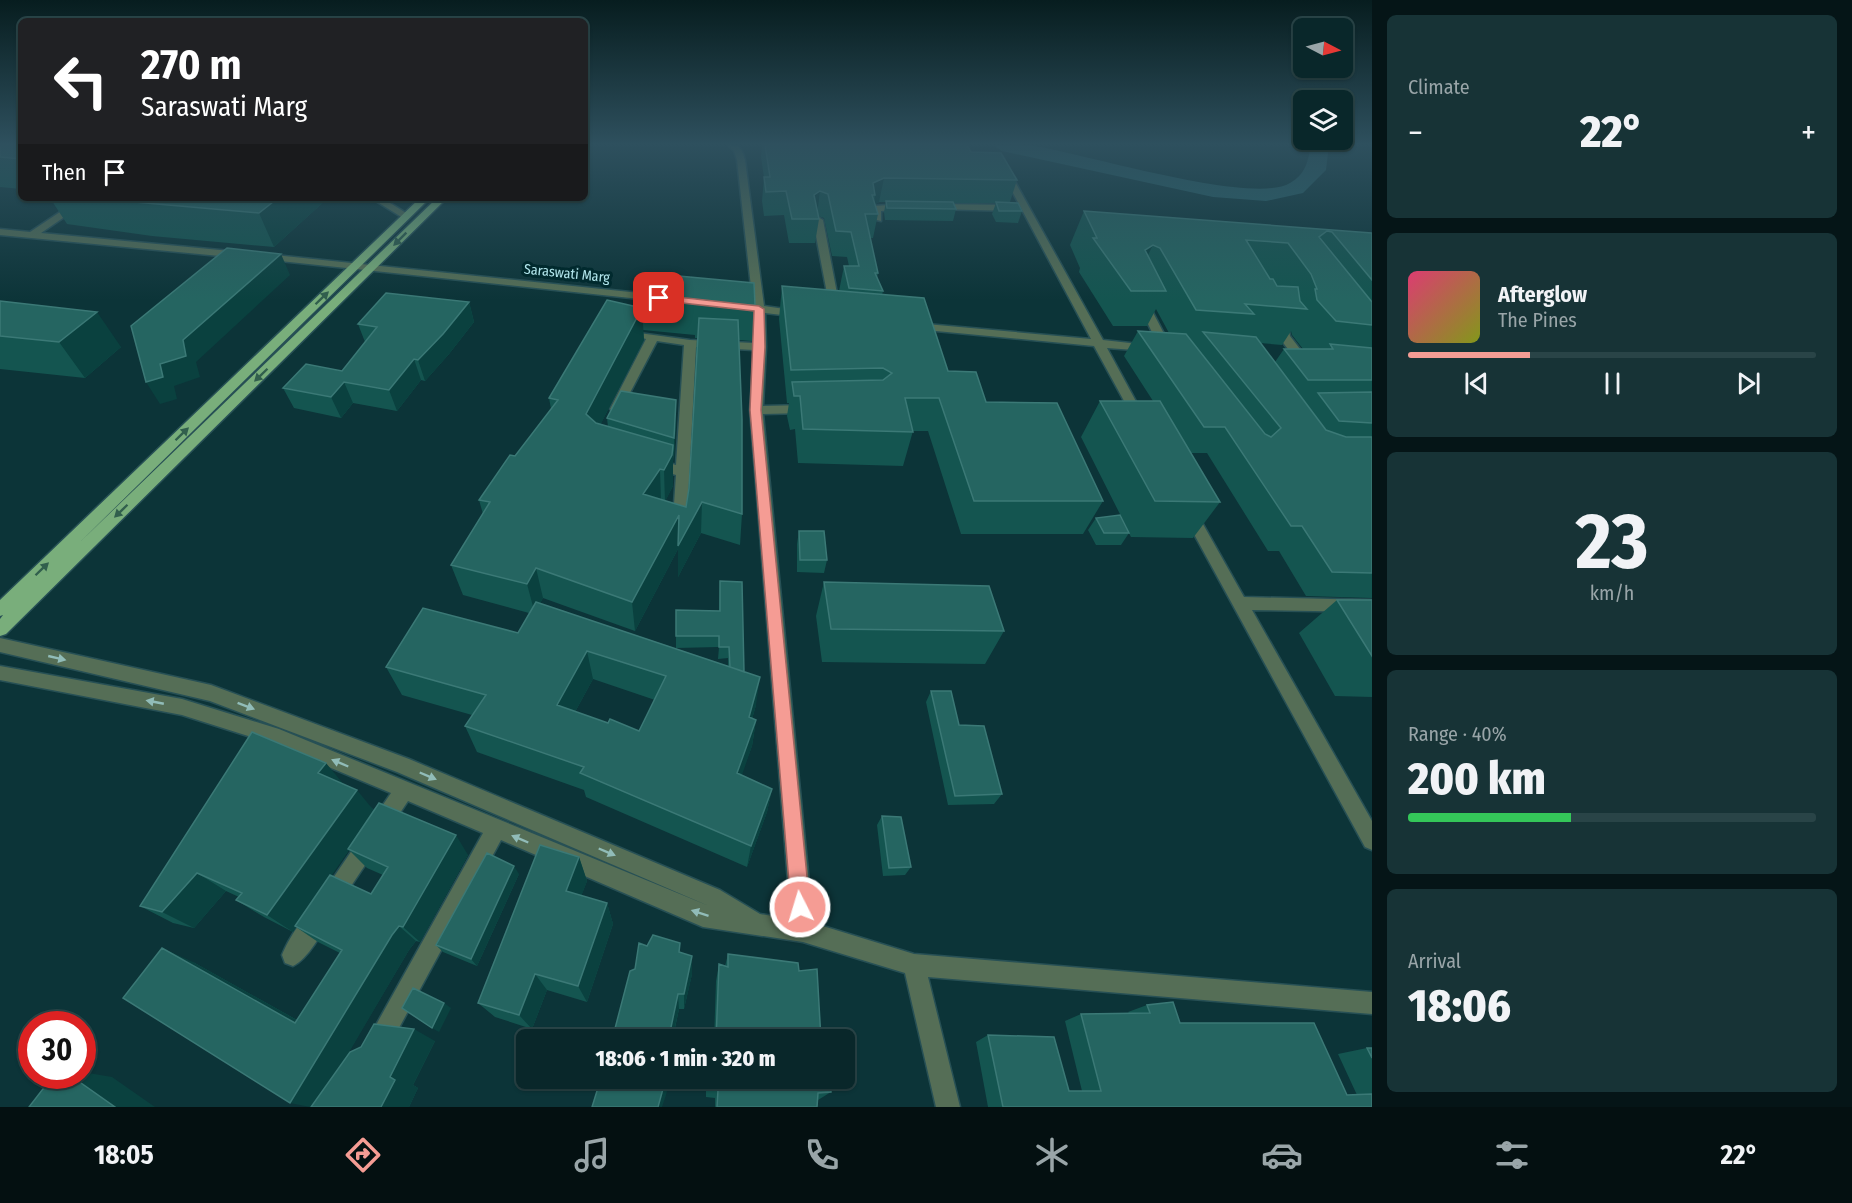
<!DOCTYPE html>
<meta charset="utf-8">
<style>
:root{--surface:#09272a;--page:#173336;--text:#f1f3f6;--muted:#99a5a8;--line:#294447;--accent:#f59c94}
body{margin:0;font-family:"Fira Sans Condensed",sans-serif;background:var(--page);color:var(--text);height:100vh;display:flex;flex-direction:column;font-size:22px;white-space:nowrap}
*{box-sizing:border-box;margin:0}
p{font-size:20px;color:var(--muted)}
.icon{flex:none;width:33px;height:33px;fill:none;stroke:currentColor;stroke-width:2;stroke-linecap:round;stroke-linejoin:round}
.map{position:relative;flex:1;overflow:hidden}
.sheet{display:flex;flex-direction:column;gap:15px;padding:15px;background:#051517;width:480px}
.sheet>*{flex:none}
.guide{position:absolute;left:18px;top:18px;width:570px;height:183px;border-radius:9px;box-shadow:0 2px 4px #0004,0 0 0 2px var(--line);background:#202124;color:#fff;overflow:hidden}
.needle{width:39px;rotate:96deg}
.fabs{position:absolute;left:1293px;top:18px;display:grid;gap:12px}
.fabs a{display:grid;place-items:center;width:60px;height:60px;border-radius:9px;background:var(--surface);box-shadow:0 2px 4px #0004,0 0 0 2px var(--line);font-size:30px}
.speed{position:absolute;left:18px;top:1011px;display:flex;gap:12px;font-size:30px;font-weight:700;text-align:center}
.speed>*{display:grid;place-content:center;width:78px;height:78px;border-radius:50%;background:var(--surface);box-shadow:0 2px 4px #0004,0 0 0 2px var(--line);line-height:1}
.speed .limit{border:9px solid #d22;background:#fff;color:#111}
.pin{position:absolute;display:grid;place-items:center;width:51px;height:51px;color:#fff;margin:-26px;border-radius:12px;box-shadow:0 3px 9px #0006}
.me{position:absolute;width:66px;margin:-33px;rotate:355deg;stroke-linejoin:round;filter:drop-shadow(0 0 4px #0008)}
.turn{display:flex;align-items:center;gap:21px;height:126px;padding:0 24px;font-size:27px}
.turn .icon{width:78px;height:78px;stroke-width:2.5}
.turn b{display:block;font-size:42px;line-height:51px}
.then{display:flex;align-items:center;height:57px;padding:0 24px;background:#0003;gap:12px;font-size:22px}
.big{font-size:45px;font-weight:800;line-height:1.1}
.sheet .tile{flex:1;display:flex;flex-direction:column;justify-content:center;gap:9px;min-width:0;padding:0 21px;border-radius:9px;background:var(--page)}
.sheet .dial{align-items:center;gap:0}
.dial b{font-size:78px;line-height:1}
.song{display:flex;align-items:center;gap:18px}
.cover{width:72px;height:72px;border-radius:9px;background:linear-gradient(135deg,hsl(340 70% 55%),hsl(70 70% 35%))}
.played{height:6px;border-radius:3px;background:linear-gradient(90deg,var(--accent) 30%,var(--line) 30%)}
.keys{display:flex;justify-content:space-around;direction:ltr}
.heat{display:flex;justify-content:space-between;align-items:center;font-size:33px;direction:ltr}
.charge{height:9px;border-radius:4px;background:linear-gradient(90deg,#34c759 40%,var(--line) 0)}
.trip{position:absolute;left:516px;top:1029px;width:339px;height:60px;border-radius:9px;background:var(--surface);box-shadow:0 2px 4px #0004,0 0 0 2px var(--line);font-weight:800;line-height:60px;text-align:center}
.tabs{display:flex;height:96px;justify-content:space-around;align-items:center;background:#041011;color:var(--muted)}
.tabs .icon{width:42px;height:42px}
.tabs .selected{color:var(--accent)}
.tabs b{font-size:27px;color:var(--text)}
main{display:flex;flex:1;min-height:0}
.map>svg:first-child{display:block}
.lines{fill:none;stroke-linecap:round;stroke-linejoin:round}
.river{fill:#29646b;fill-rule:evenodd}
.minor-casing{stroke:#275055;stroke-width:3}
.major-casing{stroke:#275055;stroke-width:3}
.minor{fill:#556e56;fill-rule:evenodd}
.major{fill:#79ae7b;fill-rule:evenodd}
.wall{fill:#145550;fill-rule:evenodd}
.shaded-wall{fill:#0a413f}
.building{fill:#256561;stroke:#3b7976;stroke-width:1.5;fill-rule:evenodd}
.oneway{fill:#315f4d}
.oneway2{fill:#91bcb8}
.route{fill:#f59c94;stroke:#9f6560;stroke-width:1.5}
.labels{text-anchor:middle;stroke-width:6;stroke-linejoin:round;paint-order:stroke}
.far-street-label{font-size:14px;fill:#b2e6ec;stroke:#012a2e}
</style>
<main>
<div class="map">
<svg width="1372" height="1107" viewBox="0 0 1372 1107">
<rect width="100%" height="100%" fill="#0c3438"/>
<g class="lines">
<path class="river" d="M993 145C1005 145 1017 144 1029 145 1079 152 1253 206 1290 183 1306 174 1308 161 1311 145H1329L1326 170 1303 193 1266 201 1213 197 1002 151Z"/>
<defs>
<path id="minor" d="M728 145C740 145 742 149 745 160L764 306 799 311 804 314 799 317 765 313 766 347 763 406 806 405 812 409 806 413 763 414 813 923 914 954 1372 992V1014L928 977 960 1107H936L905 973 803 942 703 927 501 840 387 1050 379 1054 371 1050 367 1042 371 1034 483 833 408 801 339 904 332 907 325 904 322 897 325 890 391 793 276 745 182 715 0 680V666L182 699 279 729 709 906 397 772 210 701 0 652V638L211 685 409 759 720 890 760 914 791 919 750 410 754 350 696 347 687 519 685 523 680 524 673 519 676 475 649 467 647 464 654 459 676 465 684 345 657 341 620 412 616 413 610 409 646 339 639 337V333L690 340 754 343V312L736 309 731 306 736 303 753 305 737 160 734 151Z
M1006 176 1013 178 1103 340 1148 345 1154 348 1148 351 1107 348 1145 418 1143 421H1135L1094 346 915 329 909 326 915 323 1091 339 1005 178Z
M81 198H92L41 233 241 252 246 255 241 258 0 235V229L30 232Z
M371 198H382L411 216 403 218Z
M906 204 911 207 909 209 881 211V221L873 219V206Z
M936 204 1014 205 1019 208 1014 211 933 209 931 207Z
M818 217 823 220 840 309 835 312 830 309 813 220Z
M265 254 659 295 664 298 659 301 261 259V255Z
M1142 298 1147 301 1172 349 1170 351H1162L1160 349 1137 301Z
M1281 317 1287 320 1290 336 1310 362 1308 365H1300L1278 336 1275 320Z
M1190 509 1195 510 1244 597 1372 600V612L1252 610 1372 821V850L1365 847 1183 514Z
M319 906 326 910 330 917C323 932 308 959 293 966L285 963 282 955C288 940 304 913 319 906Z"/>
<path id="major" d="M420 198H430L79 543 437 198H447L6 634 0 636V619L3 615 0 616V600Z"/>
</defs>
<use href="#minor" class="minor-casing"/>
<use href="#major" class="major-casing"/>
<use href="#minor" class="minor"/>
<use href="#major" class="major"/>
</g>
<path class="wall" d="M0 145H21V189L0 187Z
M762 145H967L971 152 1017 180 1010 202 1022 211 1018 223 996 222 992 214 996 203H954L956 209 953 221 885 220 884 212 886 202H879L875 204 878 214 873 238H870L878 273 877 278 883 291 882 295 948 371 986 402 1103 501 1083 534H961L928 431H913L903 466 798 463 795 429 790 430 787 416 789 403H787L779 319 782 286 839 291 844 266H849L847 257 832 256 824 218 818 216 819 219 815 243H789L784 215 764 216 762 201 764 177 761 157Z
M50 198H328L274 247 152 236 67 224Z
M1084 211 1372 233V598L1306 596 1279 551H1268L1207 453H1191L1220 502 1193 538 1131 537 1129 533 1121 545H1096L1088 530 1096 518 1127 528 1081 437 1100 401H1153L1124 356 1138 331 1169 333 1156 309 1147 326H1113L1079 272 1080 268 1070 245ZM1291 331 1292 335 1303 349H1284L1275 362 1260 343 1282 345Z
M638 294 755 305 752 341 739 340 742 514 740 545 701 533 678 577V549L635 631 543 598 540 603 728 666V658L718 659 719 647 676 648V636L719 611 720 581 744 672 756 705 752 719 756 720 752 746 741 775 772 789 767 812 747 867 586 797 584 790 477 752 465 726 472 715 402 695 386 667 518 633 529 613 463 595 451 565 483 514 479 500 515 456 551 409 549 398 639 308ZM643 330 695 335V338H697L689 488 686 507 665 501 673 486V462L676 424V400L607 418 608 427 600 425 644 340ZM593 679 655 700 639 731 608 723 575 712Z
M0 301 121 347 85 378 0 369Z
M469 302 474 322 449 354 425 381 421 380 397 411 353 403 341 418 294 408 283 388 342 371 365 342 358 324Z
M799 531 827 560 824 573 797 572V544Z
M824 582 1004 631 985 664 822 662 816 616Z
M1337 600H1372V697L1335 696 1299 633Z
M931 691 959 725 1002 794 994 804 948 805 926 702Z
M344 784 374 810 468 855 420 942 416 941 409 950 348 1053 435 1041 413 1085 418 1088 409 1107H310L193 962 297 1020 340 953 318 942 296 927 293 932 264 917 236 900 239 897 226 891 194 928 173 923 140 906ZM349 850 367 868 383 875 371 894 331 875Z
M882 816 911 867 905 875 883 876 877 825Z
M579 857 587 881 581 896 607 903 613 924 587 1002 547 990 532 1029 495 1017 478 1003Z
M519 874 477 966 443 952 436 945Z
M647 946 680 952 692 974 684 1009H679L674 1033H676V1040H612Z
M728 954 799 971 821 1040H714L716 981 719 964 725 966Z
M1147 1005 1180 1023 1347 1095H1357L1338 1054 1367 1048H1372V1107H988L976 1042 988 1035 1069 1091H1082L1065 1021 1081 1014 1129 1013 1128 1012Z
M706 1078H830L831 1092 818 1100 817 1107H715V1098L706 1097Z"/>
<path class="shaded-wall" d="M884 178 879 202 874 205 875 195 873 183Z
M820 191 817 215 814 195Z
M278 198H328L274 247 259 213Z
M1153 245 1136 279 1145 250Z
M281 254 290 275 196 362 200 377 174 386 177 399 160 404 146 382 160 364 183 340Z
M469 302 474 322 449 354 425 381 418 360Z
M642 308 644 340 590 445 586 414Z
M97 312 121 347 85 378 59 342Z
M414 359 421 380 397 411 389 390Z
M344 382 353 403 341 418 331 397Z
M676 400V424L674 462V438Z
M673 445V486L665 502 664 470Z
M660 469 661 501 643 494Z
M702 502 701 533 678 577V549L635 631 632 602 679 515Z
M536 568 543 598 535 614 527 584Z
M587 651 593 679 564 732 557 705Z
M760 677 756 705 745 744 749 717Z
M756 720 752 746 734 798 737 773Z
M326 763 345 786 318 773Z
M772 789 767 812 747 867 751 846Z
M357 790 375 812 293 932 267 915Z
M456 835 468 855 420 942 403 927Z
M579 857 587 881 575 913 566 891Z
M514 866 519 874 477 966 471 959Z
M197 873 226 891 194 928 162 912Z
M607 903 613 924 587 1002 578 986Z
M399 926 416 941 409 950 317 1107H310L290 1103 392 935Z
M162 948 193 962 320 1033 295 1023Z
M692 956V974L684 1009V994Z
M535 974 547 990 532 1029 519 1015Z
M678 994 679 1009 672 1040 670 1032Z
M444 1003 451 1008 439 1032 432 1028Z
M414 1029 435 1041 413 1085 418 1088 409 1107H381L390 1077Z
M82 1072 112 1077 155 1107H115L71 1076H82Z
M666 1078H670L666 1095 662 1107H658Z"/>
<path class="building" d="M0 145H21V159L0 157Z
M765 145H967L971 152 1001 153 1017 180 884 178 873 183 875 195H872L878 214H865L878 273H875L883 291 849 288 844 266H859L851 232 836 231 828 194 820 191 814 195 819 219H792L786 191 766 192 764 177H770Z
M99 198H278L259 213 134 202Z
M886 201 953 202 956 209 887 208Z
M996 202 1018 203 1022 211H999Z
M1084 211 1372 233V280L1332 232 1327 231 1319 237 1372 302V325L1336 321 1317 300 1315 289H1317L1311 274 1288 243 1246 240 1270 279H1273L1277 286 1298 287 1300 301 1307 309 1245 304 1254 314 1196 310 1160 248 1153 245 1145 250 1166 291H1131L1093 238H1097Z
M227 248 281 254 183 340 186 356 160 364 163 377 146 382 131 326Z
M646 273 754 283 755 305 695 303V300L638 294Z
M782 286 924 298 948 371 976 372 986 402 1057 403 1103 501H974L939 398H905L913 432 803 429 800 396H794L792 382 883 380 892 373 883 368 791 370Z
M386 293 469 302 443 334 418 360 414 359 389 390 344 382 331 397 283 388 306 364 342 371 377 327 358 324Z
M607 300 642 308 586 414 596 423 673 445 672 455 664 470 660 469 643 494 686 507 689 488 699 318 738 320 742 419V514L702 502 678 546 679 515 632 602 536 568 527 584 451 565 490 502 479 500 510 455 515 456 558 400 549 398Z
M0 301 97 312 59 342 0 336Z
M1138 331 1186 334 1265 434 1271 437 1281 428 1203 332 1256 337 1326 430 1346 437H1372V573L1332 572 1302 526H1291L1225 427H1204Z
M1330 344 1372 348V380H1308L1284 349H1333Z
M621 391 676 400 674 438 607 418Z
M1372 392V423L1339 421 1318 393Z
M1100 401H1160L1220 502 1155 501Z
M1120 515 1129 533H1104L1096 518Z
M799 531H824L827 560H800Z
M720 581 742 582 744 672 730 667 729 647H719V636H676V610L720 611Z
M824 582 989 586 1004 631 831 629Z
M1337 600H1372V656Z
M536 602 760 677 749 717 756 720 737 773 772 789 751 846 580 773 584 767 465 726 486 695 386 667 423 608 518 633ZM587 651 666 676 639 731 610 719 608 723 557 705Z
M931 691H951L959 725 984 726 1002 794 955 796Z
M252 732 326 763 318 773 357 790 267 915 236 900 242 893 197 873 162 912 140 906Z
M379 803 456 835 403 927 399 926 392 935 290 1103 123 998 162 948 295 1023 342 950 295 926 330 875 371 894 388 867 348 849Z
M882 816 901 817 911 867 889 868Z
M540 845 579 857 566 891 607 903 578 986 535 974 519 1015 478 1003Z
M487 853 514 866 471 959 436 945Z
M653 935 680 943 679 952 692 956 684 994H678L670 1032 676 1033 674 1040H612L630 971 635 969 639 943 647 946Z
M728 954 798 963 799 971 817 969 821 1040H716L719 964 728 967Z
M413 988 444 1003 432 1028 402 1008Z
M1173 1002 1180 1023H1314L1347 1095 1372 1094V1107H1003L988 1035 1054 1037 1069 1091H1101L1081 1014 1150 1013 1147 1005Z
M374 1024 414 1029 390 1077 395 1080 381 1107H311L350 1052 361 1047Z
M1367 1048H1372V1058Z
M53 1076H71L115 1107H29Z
M601 1078H666L658 1107H592Z
M708 1078H830L831 1092 818 1093 817 1107H717L718 1090 707 1089Z"/>
<defs><path id="oneway-solid" d="M-6-.8H1V-3.2L6.5 0L1 3.2V.8H-6Z" transform="scale(1.5)"/></defs>
<g class="oneway">
<use href="#oneway-solid" transform="translate(400 239) rotate(135)"/>
<use href="#oneway-solid" transform="translate(322 298) rotate(-44)"/>
<use href="#oneway-solid" transform="translate(261 375) rotate(136)"/>
<use href="#oneway-solid" transform="translate(182 434) rotate(-44)"/>
<use href="#oneway-solid" transform="translate(121 511) rotate(136)"/>
<use href="#oneway-solid" transform="translate(42 569) rotate(-44)"/>
</g>
<g class="oneway2">
<use href="#oneway-solid" transform="translate(57 658) rotate(13)"/>
<use href="#oneway-solid" transform="translate(155 702) rotate(-169)"/>
<use href="#oneway-solid" transform="translate(246 706) rotate(21)"/>
<use href="#oneway-solid" transform="translate(340 763) rotate(-157)"/>
<use href="#oneway-solid" transform="translate(428 776) rotate(23)"/>
<use href="#oneway-solid" transform="translate(520 839) rotate(-157)"/>
<use href="#oneway-solid" transform="translate(607 852) rotate(23)"/>
<use href="#oneway-solid" transform="translate(700 913) rotate(-162)"/>
</g>
<linearGradient id="sky" x2="0" y2="1"><stop stop-color="#071d1f"/><stop offset="0.48" stop-color="#2e505e"/><stop offset="1" stop-color="#2e505e" stop-opacity="0"/></linearGradient>
<rect width="1372" height="300" fill="url(#sky)"/>
<path class="route" d="M659 295 759 306 764 309 765 347 761 410 810 907 807 914 800 917 794 914 791 907 750 410 754 311 655 300 654 298Z"/>
<g class="labels">
<g class="far-street-label">
<text transform="translate(567 273) rotate(6)" y="5">Saraswati Marg</text>
</g>
</g>
</svg>
<div class="fabs">
<a><svg class="needle" viewBox="-14 -14 28 28"><path d="M0-13l5 13h-10z" fill="#e53935"/><path d="M0 13l5-13h-10z" fill="#99a5a8"/></svg></a>
<a><svg class="icon" aria-label="layers" viewBox="0 0 24 24"><path d="M12 4l9 5-9 5-9-5zM3 14l9 5 9-5"/></svg></a>
</div>
<div class="speed"><div class="limit">30</div></div>
<div class="pin" style="left:659px;top:298px;background:#d93025"><svg class="icon" aria-label="arrive" viewBox="0 0 24 24"><path d="M6 21V4h12l-3 4 3 4H6"/></svg></div>
<svg class="me" style="left:800px;top:907px" viewBox="-20 -20 40 40"><circle r="17" fill="#f59c94" stroke="#fff" stroke-width="3"/><path d="M0-11L8 9 0 5-8 9z" fill="#fff"/></svg>
<div class="trip">18:06 · 1 min · 320 m</div>
<div class="guide">
<div class="turn"><svg class="icon" aria-label="left" viewBox="0 0 24 24"><path d="M17 20v-9H6M10 6l-5 5 5 5"/></svg><div><b>270 m</b>Saraswati Marg</div></div>
<div class="then">Then<svg class="icon" aria-label="arrive" viewBox="0 0 24 24"><path d="M6 21V4h12l-3 4 3 4H6"/></svg></div>
</div>
</div>
<section class="sheet">
<div class="tile"><p>Climate</p>
<div class="heat"><a>−</a><b class="big">22°</b><a>+</a></div>
</div>
<div class="tile">
<div class="song"><i class="cover"></i><div><b>Afterglow</b><p>The Pines</p></div></div>
<div class="played"></div>
<div class="keys"><svg class="icon" aria-label="previous" viewBox="0 0 24 24"><path d="M18 5L8 12l10 7zM5 5v14"/></svg><svg class="icon" aria-label="pause" viewBox="0 0 24 24"><path d="M8 5v14M16 5v14"/></svg><svg class="icon" aria-label="next" viewBox="0 0 24 24"><path d="M6 5l10 7-10 7zM19 5v14"/></svg></div>
</div>
<div class="tile dial"><b>23</b><p>km/h</p></div>
<div class="tile"><p>Range · 40%</p><b class="big">200 km</b><div class="charge"></div></div>
<div class="tile"><p>Arrival</p><b class="big">18:06</b></div>
</section>
</main>
<nav class="tabs">
<b>18:05</b>
<svg class="icon selected" aria-label="directions" viewBox="0 0 24 24"><path d="M12 3l9 9-9 9-9-9zM9 14v-3h6M13 9l2 2-2 2"/></svg>
<svg class="icon" aria-label="music" viewBox="0 0 24 24"><path d="M9 18V5l10-2v13"/><circle cx="6" cy="18" r="3"/><circle cx="16" cy="16" r="3"/></svg>
<svg class="icon" aria-label="phone" viewBox="0 0 24 24"><path d="M5 4h4l2 5-3 2q2 4 5 5l2-3 5 2v4C11 20 4 13 5 4z"/></svg>
<svg class="icon" aria-label="climate" viewBox="0 0 24 24"><path d="M12 3v18M4 7l16 10M4 17L20 7"/></svg>
<svg class="icon" aria-label="car" viewBox="0 0 24 24"><path d="M5 17H2v-5l4-1 3-4h7l3 4 3 1v5h-3M9 17h6M6 11h13"/><circle cx="7" cy="17" r="2"/><circle cx="17" cy="17" r="2"/></svg>
<svg class="icon" aria-label="filters" viewBox="0 0 24 24"><path d="M4 7h16M4 17h16"/><circle cx="9" cy="7" r="2"/><circle cx="15" cy="17" r="2"/></svg>
<b>22°</b>
</nav>
